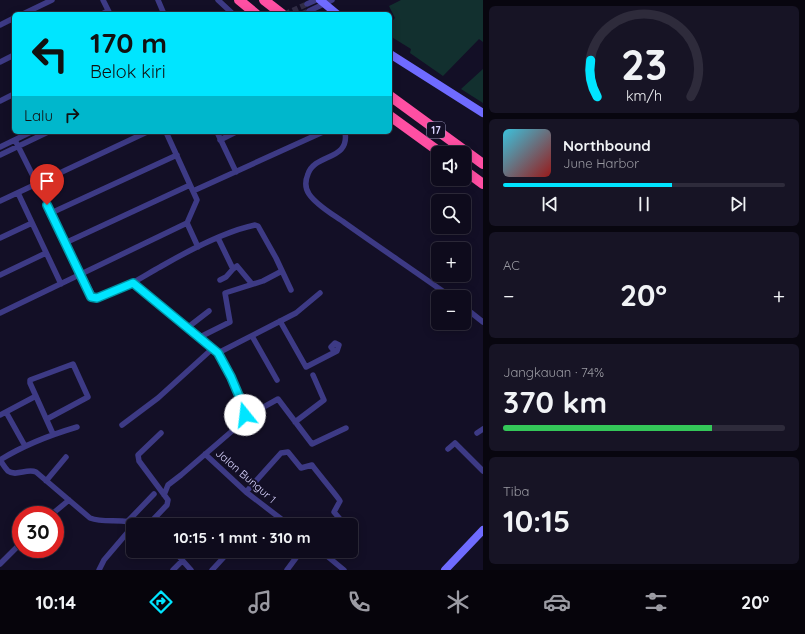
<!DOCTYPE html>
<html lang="id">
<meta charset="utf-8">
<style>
:root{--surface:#0e0b1c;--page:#171425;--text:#f1f3f6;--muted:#9b9ba3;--line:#2e2b3b;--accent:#00e5ff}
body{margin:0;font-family:Quicksand,sans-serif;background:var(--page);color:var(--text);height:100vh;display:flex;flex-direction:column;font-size:15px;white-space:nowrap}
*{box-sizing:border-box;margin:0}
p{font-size:13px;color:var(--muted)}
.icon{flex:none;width:22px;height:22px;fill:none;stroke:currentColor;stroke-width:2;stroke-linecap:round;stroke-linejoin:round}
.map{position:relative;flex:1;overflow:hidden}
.details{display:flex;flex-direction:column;gap:6px;padding:6px;background:#08060f;width:322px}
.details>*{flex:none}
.guide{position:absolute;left:12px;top:12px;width:380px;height:122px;border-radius:6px;box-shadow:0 2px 10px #0003,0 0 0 1px var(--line);background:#00e5ff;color:#111;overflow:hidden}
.controls{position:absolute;left:431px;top:146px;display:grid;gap:8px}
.controls a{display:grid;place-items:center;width:40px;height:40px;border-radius:6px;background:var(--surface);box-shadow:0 2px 10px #0003,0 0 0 1px var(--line);font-size:20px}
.speed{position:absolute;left:12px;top:506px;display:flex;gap:8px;font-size:20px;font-weight:700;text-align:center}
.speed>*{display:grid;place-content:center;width:52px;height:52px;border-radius:50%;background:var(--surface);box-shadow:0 2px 10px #0003,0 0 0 1px var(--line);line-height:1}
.speed .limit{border:6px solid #d22;background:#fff;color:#111}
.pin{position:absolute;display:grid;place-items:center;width:34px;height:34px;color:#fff;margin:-41px -17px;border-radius:50% 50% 50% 0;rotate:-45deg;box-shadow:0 0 4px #0007}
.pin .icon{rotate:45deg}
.me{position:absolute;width:44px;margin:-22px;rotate:344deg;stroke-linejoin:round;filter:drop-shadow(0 0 3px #0008)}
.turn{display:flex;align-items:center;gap:14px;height:84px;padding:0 12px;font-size:18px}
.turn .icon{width:52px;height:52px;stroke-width:2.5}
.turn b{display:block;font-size:28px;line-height:34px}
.then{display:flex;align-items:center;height:38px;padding:0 12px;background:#0003;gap:8px;font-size:15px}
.big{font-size:30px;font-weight:800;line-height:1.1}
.details .tile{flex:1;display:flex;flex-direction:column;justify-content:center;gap:6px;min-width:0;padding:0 14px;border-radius:6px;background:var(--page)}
.details .dial{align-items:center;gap:0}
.dial svg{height:104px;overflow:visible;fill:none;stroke:var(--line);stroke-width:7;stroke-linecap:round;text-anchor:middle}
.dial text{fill:var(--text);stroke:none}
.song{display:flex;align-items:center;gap:12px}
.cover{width:48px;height:48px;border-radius:6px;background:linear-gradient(135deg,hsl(190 70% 55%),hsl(0 70% 35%))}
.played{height:4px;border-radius:2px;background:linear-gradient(90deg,var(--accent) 60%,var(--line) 60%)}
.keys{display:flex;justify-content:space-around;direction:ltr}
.heat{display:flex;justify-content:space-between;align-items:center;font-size:22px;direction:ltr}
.charge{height:6px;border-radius:3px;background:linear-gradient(90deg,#34c759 74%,var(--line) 0)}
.trip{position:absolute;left:126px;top:518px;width:232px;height:40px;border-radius:6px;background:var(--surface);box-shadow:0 2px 10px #0003,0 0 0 1px var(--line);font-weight:800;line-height:40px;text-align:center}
.dock{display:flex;height:64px;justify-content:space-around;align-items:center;background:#06040b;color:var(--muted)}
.dock .icon{width:28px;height:28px}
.dock .on{color:var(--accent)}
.dock b{font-size:18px;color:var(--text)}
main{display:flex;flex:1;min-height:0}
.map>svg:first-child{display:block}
.green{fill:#12302f}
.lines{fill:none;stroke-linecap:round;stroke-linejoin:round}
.street-tunnel{stroke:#312d47;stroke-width:5.5;stroke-dasharray:5.5 3;stroke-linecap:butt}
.street{stroke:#3d3a85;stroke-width:5.5}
.secondary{stroke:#6f6bff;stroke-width:8}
.highway{stroke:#ff4fa3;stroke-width:10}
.route-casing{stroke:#0095a6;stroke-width:10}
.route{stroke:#00e5ff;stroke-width:7}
.labels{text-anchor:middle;stroke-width:4;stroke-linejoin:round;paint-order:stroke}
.shield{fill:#130f26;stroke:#9e99be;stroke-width:1}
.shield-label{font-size:10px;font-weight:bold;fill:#d9d4ff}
.street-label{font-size:11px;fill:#d9d4ff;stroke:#130f26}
</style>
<main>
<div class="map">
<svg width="483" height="570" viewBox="0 0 483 570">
<rect width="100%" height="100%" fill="#130f26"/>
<path class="green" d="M401 0H483V42L479 39 443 76 410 53 411 49 390 36V23L395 18 389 6Z
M483 69V103L461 89Z"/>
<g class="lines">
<path class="street-tunnel" d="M285 14 307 4
M302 14 309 11"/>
<path class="street" d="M103 0 110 14
M158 0 164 14
M218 0 233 14
M307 4 316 0
M309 11 332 0
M23 14 52 0
M102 14 108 11
M0 25 14 18
M0 62 14 55
M0 101 14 94
M217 132 236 172
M345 132C350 161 315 153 308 174 305 181 305 188 309 194 317 206 334 215 345 223 380 248 416 272 451 297
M15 140 94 298C109 299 145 275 160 267 186 252 226 231 255 225L258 226 276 258 291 290
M220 140 236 132
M0 147 31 132
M0 155 48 132
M193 191 323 132
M18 193 61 284
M0 201 147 132
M51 213 177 155
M187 223 198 247
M0 238 32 223
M218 238 233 269 237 266 252 284
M65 243 190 185
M0 275 46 253
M220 280 226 277 233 269
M133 283 218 353 231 377 245 413 239 425 181 475 168 485 164 495
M464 307 483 322
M0 313 187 223 197 200 166 132
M280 321 306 367 337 351 339 345 335 343 331 347 335 352
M187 328 209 311
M252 336 277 380
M198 338 230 322 225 293 263 281 282 271
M218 353 296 313 320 293
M6 412 25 446
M0 415 36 396
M244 418 278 399 312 444 346 428
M47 419 88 397 73 364 30 380V383L53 434
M295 422 324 400 313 375
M122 425 158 398 212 349
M77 427C50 435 24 445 0 460 2 463 5 468 8 471 16 477 27 468 36 472L90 518C106 524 122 517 142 525
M477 433 483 429
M448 449 455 443 483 471
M205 454 246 492 289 525
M46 481 66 457
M246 492 281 453 288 452 301 468 312 465C316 471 339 498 340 501L334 512 345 525
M51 515 69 500
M129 520 154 494
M148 525 167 505 168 500 139 461 138 455 161 433
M272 525 278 517
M174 551 191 570
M321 551 344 570
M0 564 21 543
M99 570 104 560 133 526
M173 570 182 561
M212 570 225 556
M287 570 301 551"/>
<path class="secondary" d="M320 0 337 14
M390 54 483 113
M445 570 483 530"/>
<path class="highway" d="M239 0 256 14
M264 0 282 14
M390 96 483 164
M390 116 441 153
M464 170 483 184"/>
</g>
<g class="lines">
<defs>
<path id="route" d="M47 205 91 297 97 298 133 283 218 353 231 377 242 403 245 415"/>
</defs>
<use href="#route" class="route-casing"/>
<use href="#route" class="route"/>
</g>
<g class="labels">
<rect class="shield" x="427" y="122" width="18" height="16" rx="3"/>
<g class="shield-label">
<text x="436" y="134">17</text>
</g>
<g class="street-label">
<text transform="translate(246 476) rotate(41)" y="4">Jalan Bungur 1</text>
</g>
</g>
</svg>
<div class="controls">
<a><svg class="icon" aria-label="sound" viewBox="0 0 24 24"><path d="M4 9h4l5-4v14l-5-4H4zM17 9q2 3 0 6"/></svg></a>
<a><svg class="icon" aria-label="search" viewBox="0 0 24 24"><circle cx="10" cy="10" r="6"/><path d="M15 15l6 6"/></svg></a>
<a>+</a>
<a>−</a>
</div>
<div class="speed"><div class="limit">30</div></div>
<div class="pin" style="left:47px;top:205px;background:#d93025"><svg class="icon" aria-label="arrive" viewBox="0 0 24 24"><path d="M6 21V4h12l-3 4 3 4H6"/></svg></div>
<svg class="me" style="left:245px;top:415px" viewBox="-20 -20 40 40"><circle r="19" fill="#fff"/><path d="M0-13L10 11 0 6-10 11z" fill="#00e5ff"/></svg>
<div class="trip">10:15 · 1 mnt · 310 m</div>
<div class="guide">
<div class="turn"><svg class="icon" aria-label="left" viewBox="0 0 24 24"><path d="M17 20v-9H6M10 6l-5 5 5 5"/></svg><div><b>170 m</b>Belok kiri</div></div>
<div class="then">Lalu<svg class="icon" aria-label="right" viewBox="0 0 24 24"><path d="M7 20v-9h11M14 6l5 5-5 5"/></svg></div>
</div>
</div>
<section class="details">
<div class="tile dial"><svg viewBox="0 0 100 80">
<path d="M14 69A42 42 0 1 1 86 69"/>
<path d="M14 69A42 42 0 0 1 9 41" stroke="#00e5ff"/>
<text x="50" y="56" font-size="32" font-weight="700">23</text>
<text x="50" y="72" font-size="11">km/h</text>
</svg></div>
<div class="tile">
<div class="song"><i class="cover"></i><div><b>Northbound</b><p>June Harbor</p></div></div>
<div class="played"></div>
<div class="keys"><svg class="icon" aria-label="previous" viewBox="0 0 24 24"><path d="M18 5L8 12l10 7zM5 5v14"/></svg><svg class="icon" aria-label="pause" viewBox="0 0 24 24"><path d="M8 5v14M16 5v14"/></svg><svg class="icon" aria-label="next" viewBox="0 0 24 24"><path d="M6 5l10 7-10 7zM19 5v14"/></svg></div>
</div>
<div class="tile"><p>AC</p>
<div class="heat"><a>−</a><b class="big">20°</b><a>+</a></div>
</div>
<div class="tile"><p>Jangkauan · 74%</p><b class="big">370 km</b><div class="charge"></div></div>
<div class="tile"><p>Tiba</p><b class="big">10:15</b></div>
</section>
</main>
<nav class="dock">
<b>10:14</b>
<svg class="icon on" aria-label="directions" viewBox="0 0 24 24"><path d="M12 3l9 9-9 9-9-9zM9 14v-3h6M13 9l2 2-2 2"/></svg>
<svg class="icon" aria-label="music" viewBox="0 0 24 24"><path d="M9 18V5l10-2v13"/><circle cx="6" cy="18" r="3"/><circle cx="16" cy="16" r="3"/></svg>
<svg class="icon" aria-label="phone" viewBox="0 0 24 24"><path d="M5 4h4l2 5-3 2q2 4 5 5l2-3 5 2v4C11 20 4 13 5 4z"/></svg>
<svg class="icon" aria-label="climate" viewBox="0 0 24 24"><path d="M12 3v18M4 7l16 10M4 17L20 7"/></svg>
<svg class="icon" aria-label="car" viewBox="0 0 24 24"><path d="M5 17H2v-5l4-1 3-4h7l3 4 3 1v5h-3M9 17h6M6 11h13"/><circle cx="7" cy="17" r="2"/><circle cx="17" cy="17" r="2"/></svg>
<svg class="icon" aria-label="filters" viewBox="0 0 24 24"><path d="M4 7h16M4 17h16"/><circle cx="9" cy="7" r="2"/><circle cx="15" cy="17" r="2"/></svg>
<b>20°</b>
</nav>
